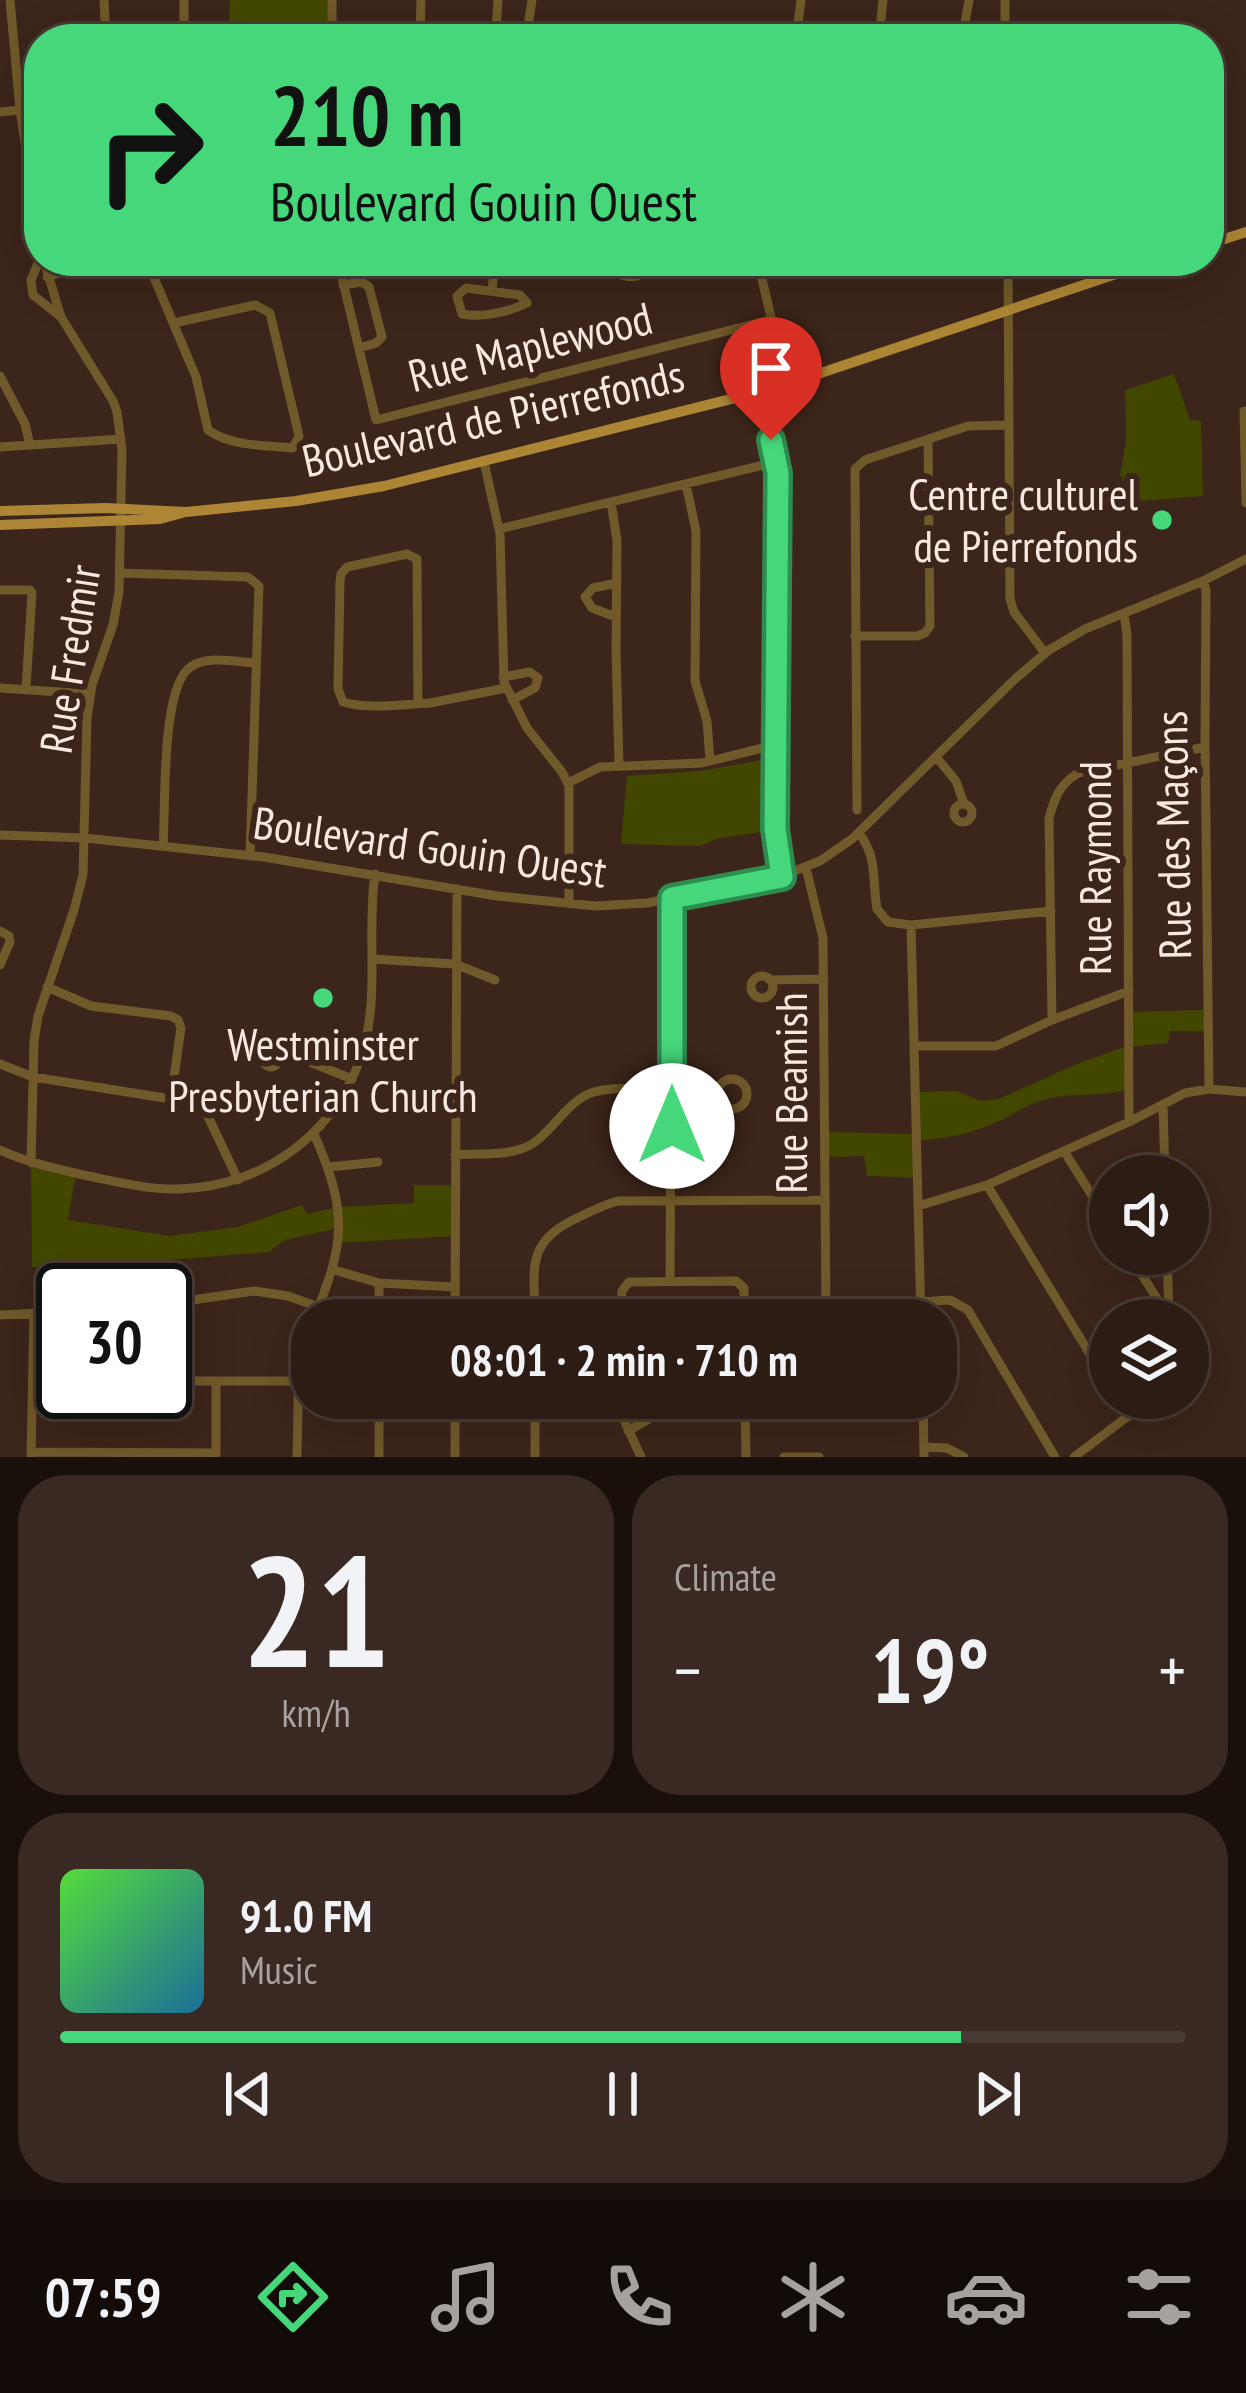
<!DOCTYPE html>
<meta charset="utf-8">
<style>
:root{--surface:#2d1c14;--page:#392922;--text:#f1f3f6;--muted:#a7a1a0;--line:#483a34;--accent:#45d77a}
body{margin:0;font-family:"PT Sans Narrow",sans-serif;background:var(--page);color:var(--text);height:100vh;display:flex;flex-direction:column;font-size:45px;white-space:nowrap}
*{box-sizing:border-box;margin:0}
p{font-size:39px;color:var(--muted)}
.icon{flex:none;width:66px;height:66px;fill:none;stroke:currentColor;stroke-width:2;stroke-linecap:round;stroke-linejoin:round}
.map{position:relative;height:1457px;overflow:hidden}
.panel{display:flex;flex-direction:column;gap:18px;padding:18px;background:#190f0b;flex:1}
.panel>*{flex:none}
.top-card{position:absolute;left:24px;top:24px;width:1200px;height:252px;border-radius:48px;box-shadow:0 12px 48px #0002,0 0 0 3px var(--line);background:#45d77a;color:#111;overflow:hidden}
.fabs{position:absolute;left:1089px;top:1155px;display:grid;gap:24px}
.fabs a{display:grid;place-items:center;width:120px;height:120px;border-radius:50%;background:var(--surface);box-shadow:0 12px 48px #0002,0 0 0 3px var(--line);font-size:60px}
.speed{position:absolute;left:36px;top:1263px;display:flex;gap:24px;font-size:60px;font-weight:700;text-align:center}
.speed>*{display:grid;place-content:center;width:156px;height:156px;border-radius:50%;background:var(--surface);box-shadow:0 12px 48px #0002,0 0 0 3px var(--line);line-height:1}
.speed .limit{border:6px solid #111;border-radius:18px;background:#fff;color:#111}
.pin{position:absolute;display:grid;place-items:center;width:102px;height:102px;color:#fff;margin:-123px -51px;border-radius:50% 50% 50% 0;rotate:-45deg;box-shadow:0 0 12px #0007}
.pin .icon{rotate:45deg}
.me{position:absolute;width:132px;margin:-66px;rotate:0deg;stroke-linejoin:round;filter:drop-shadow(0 0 9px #0008)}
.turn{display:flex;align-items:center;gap:42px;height:252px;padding:0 48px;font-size:54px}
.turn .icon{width:156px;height:156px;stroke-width:2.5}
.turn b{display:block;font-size:84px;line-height:102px}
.big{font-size:90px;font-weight:700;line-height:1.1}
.panel .widget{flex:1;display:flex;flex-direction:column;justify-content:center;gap:18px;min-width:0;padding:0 42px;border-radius:48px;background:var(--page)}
.panel .dial{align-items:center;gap:0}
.dial b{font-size:156px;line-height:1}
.song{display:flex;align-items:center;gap:36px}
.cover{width:144px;height:144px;border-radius:18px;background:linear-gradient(135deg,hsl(110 70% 55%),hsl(200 70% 35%))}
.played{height:12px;border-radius:6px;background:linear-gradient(90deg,var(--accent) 80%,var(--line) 80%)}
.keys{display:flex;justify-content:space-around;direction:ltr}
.heat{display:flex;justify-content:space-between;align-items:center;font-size:66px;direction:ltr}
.panel .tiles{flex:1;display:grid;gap:18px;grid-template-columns:1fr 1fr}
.widget:last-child{grid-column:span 2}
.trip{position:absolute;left:291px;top:1299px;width:666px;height:120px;border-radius:48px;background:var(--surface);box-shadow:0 12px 48px #0002,0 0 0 3px var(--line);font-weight:700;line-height:120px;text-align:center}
.tab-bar{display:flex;height:192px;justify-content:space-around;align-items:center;background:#120b08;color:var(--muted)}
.tab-bar .icon{width:84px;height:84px}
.tab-bar .active{color:var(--accent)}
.tab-bar b{font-size:54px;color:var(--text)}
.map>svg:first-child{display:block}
.green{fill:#424700}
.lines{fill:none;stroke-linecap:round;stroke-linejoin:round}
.minor{stroke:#70592a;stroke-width:9}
.major{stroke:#ad8635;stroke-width:10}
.route-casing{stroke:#2d8c4f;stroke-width:30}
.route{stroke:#45d77a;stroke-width:21}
.poi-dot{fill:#45d77a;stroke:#3c251a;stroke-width:4.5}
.labels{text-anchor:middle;stroke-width:12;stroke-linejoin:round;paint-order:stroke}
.street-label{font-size:45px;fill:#f8e8e1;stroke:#3c251a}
.poi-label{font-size:45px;fill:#f8e8e1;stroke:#3c251a;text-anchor:end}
</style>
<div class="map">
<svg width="1246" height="1457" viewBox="0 0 1246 1457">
<rect width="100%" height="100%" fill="#3c251a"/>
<path class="green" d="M230 0H332V39H229Z
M1174 374 1190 420 1201 421 1203 496 1138 501 1120 475 1126 442 1125 390Z
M769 759 768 831 715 839 701 846 621 844 627 776 699 771Z
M1206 1010V1031H1170L1168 1043 1131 1047 1130 1012Z
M1127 1046V1090C1099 1097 1071 1092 1042 1100 1026 1105 1014 1114 999 1121 972 1134 945 1139 915 1140L916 1178 867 1176 864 1156 825 1157V1132L915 1134 917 1092 957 1091 980 1101 999 1099 1079 1063Z
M31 1163 76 1173 68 1220 170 1236 238 1227 302 1205 307 1214 339 1207 414 1203V1185H455V1236L339 1243V1228L285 1240 269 1252 94 1266 32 1267Z"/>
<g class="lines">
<path class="minor" d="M10 0 20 110 39 231
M104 0 106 39
M184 0V39
M498 0 496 29 502 39
M1005 0V39
M332 39V0
M420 39 421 0
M526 39 532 0
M610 39 617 34 656 39
M796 39 801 0
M879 39 883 0
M962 39 969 0
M0 112 20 110
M39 261 31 280 33 295 61 317
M147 261 196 377 208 430C232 447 265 445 293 448L299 436 270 313 255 305 174 323
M338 261 376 420 770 320
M613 261 612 269C622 277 633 280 644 272L646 261
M753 261 761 275 787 384
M1008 261 1010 599 1014 612 1045 653
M761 275 815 261
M47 277 92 261
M343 285 362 282 369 287 382 337 376 343 359 348
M466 288 520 295 527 303C509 312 481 318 462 314L457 296Z
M492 290 495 261
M0 376 25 424 30 445
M759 393 777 473 775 822 782 877
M1244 411 1246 503
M0 447 121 439
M484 462 500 534 504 682 527 728 562 772 569 786V904
M686 484 696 531 695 681 707 721 710 761
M611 502 617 540 616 650 619 765
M499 529 776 462
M121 573 248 577 259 586 250 856
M1203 581 1206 590 1205 739 1209 1089
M0 590H30L32 593 26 688
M1124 613 1127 635 1129 1122
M616 617 592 608 585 597 593 588 617 583
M855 636H917L925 633 930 626 928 439
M503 677 530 672 538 678 535 688 512 700
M0 688 90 694
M418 703 417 559 407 554 347 567 341 574 340 581 338 689 343 702C369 710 403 704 430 703L506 688
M937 758 956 781 964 804
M568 783 600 767 702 763 775 745
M954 813a9 9 0 1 1 18 0a9 9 0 1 1-18 0Z
M857 810 855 469 865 460 968 426 1009 425
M859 833C878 858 872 880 877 909L888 922 911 925 1051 911
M0 835 85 838 264 857 497 896 596 906 647 903 776 878 820 861 852 839 1015 679 1049 650 1085 629 1203 581 1246 559
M163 846C166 810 160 684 192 666 209 655 237 662 256 663
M806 868 823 938 826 1320
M911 925 921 1320
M0 931 9 936 10 942 0 965
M372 959 455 964 495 980
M751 987a11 11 0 1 1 22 0a11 11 0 1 1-22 0Z
M770 980 824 979
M47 987 91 1006 171 1016 178 1020 181 1028 171 1098
M1052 1020 1049 818C1055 797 1059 785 1078 773L1205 747
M914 1046H996L1052 1020 1129 991
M263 1059a8 8 0 1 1 16 0a8 8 0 1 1-16 0Z
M281 1058 305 1060 352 1079
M0 1064 33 1077 190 1102 205 1110 238 1180
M717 1094a15 15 0 1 1 30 0a15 15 0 1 1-30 0Z
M1163 1104 1165 1176
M0 1150C29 1163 57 1169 88 1176 118 1182 149 1190 179 1189 268 1187 345 1127 366 1039 378 986 367 928 375 874
M1064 1151 1110 1224
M455 1155C475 1153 501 1156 521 1149 550 1140 565 1100 594 1092 624 1084 685 1090 717 1093
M31 1163 34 1041 38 1016 74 910 83 875 87 718 92 685 113 625 119 592 122 450 117 412 113 401 61 317 44 261
M329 1167 378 1162
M987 1185 1110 1387
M918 1206 987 1185 1129 1122 1185 1093 1209 1089 1246 1092
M1129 1254 1169 1318
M1167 1254 1169 1315
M334 1270 379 1283 455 1287
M670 1281 672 898
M920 1302 950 1300 968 1310 1055 1457
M165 1304 254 1291 288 1296 319 1307
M0 1315 63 1312
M313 1320C346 1243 348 1211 314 1134
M379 1320V1283
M455 1320 457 889
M535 1320C535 1273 524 1244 573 1220 588 1213 602 1205 618 1201L825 1200
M620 1320 622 1291 629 1282 736 1281 744 1288V1320
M33 1380 63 1381
M165 1381H298
M455 1398V1457
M535 1398V1457
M618 1398V1407L641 1457
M745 1398 746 1457
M923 1398 924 1457
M1117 1398 1127 1416
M628 1431 657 1414 662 1398
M924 1447 947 1448 964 1457
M31 1452 216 1453
M216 1454V1381
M31 1457 34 1313
M297 1457 299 1357 312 1322
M379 1457V1398
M784 1457H819
M1074 1457 1152 1398"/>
<path class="major" d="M1209 244 1246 232
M0 511 106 508 186 512 296 501 384 486 779 387 1155 261
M0 525 160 519 182 513"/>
</g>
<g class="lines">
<defs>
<path id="route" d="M672 1126V898L782 877 775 829 778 473 771 440"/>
</defs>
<use href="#route" class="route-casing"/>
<use href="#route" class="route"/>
</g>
<g class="poi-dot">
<circle cx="1162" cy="520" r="12"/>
<circle cx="323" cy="998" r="12"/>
</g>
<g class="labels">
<g class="street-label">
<text transform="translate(530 347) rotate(-14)" y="16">Rue Maplewood</text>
<text transform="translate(493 418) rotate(-13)" y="16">Boulevard de Pierrefonds</text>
<text transform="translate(70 659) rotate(-81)" y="16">Rue Fredmir</text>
<text transform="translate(1173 835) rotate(-91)" y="16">Rue des Maçons</text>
<text transform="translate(430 847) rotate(8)" y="16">Boulevard Gouin Ouest</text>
<text transform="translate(1095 868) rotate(-90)" y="16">Rue Raymond</text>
<text transform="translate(791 1093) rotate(-90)" y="16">Rue Beamish</text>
</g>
<g class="poi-label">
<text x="1138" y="510">Centre culturel<tspan x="1138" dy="52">de Pierrefonds</tspan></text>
<text x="323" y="1060" text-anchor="middle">Westminster<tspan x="323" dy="52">Presbyterian Church</tspan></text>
</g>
</g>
</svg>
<div class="fabs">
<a><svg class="icon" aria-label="sound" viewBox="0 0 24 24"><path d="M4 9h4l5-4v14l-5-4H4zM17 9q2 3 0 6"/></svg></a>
<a><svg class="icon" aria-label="layers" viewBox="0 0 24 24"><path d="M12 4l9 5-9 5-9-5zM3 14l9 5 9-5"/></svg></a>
</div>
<div class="speed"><div class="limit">30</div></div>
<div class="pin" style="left:771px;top:440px;background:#d93025"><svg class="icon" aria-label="arrive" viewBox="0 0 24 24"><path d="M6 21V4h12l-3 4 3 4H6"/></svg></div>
<svg class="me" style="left:672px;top:1126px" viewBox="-20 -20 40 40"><circle r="19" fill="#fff"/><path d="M0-13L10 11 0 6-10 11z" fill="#45d77a"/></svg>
<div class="trip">08:01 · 2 min · 710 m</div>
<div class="top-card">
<div class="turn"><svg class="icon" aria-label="right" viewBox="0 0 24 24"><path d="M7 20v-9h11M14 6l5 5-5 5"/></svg><div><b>210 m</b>Boulevard Gouin Ouest</div></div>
</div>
</div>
<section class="panel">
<div class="tiles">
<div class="widget dial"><b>21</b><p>km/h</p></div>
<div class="widget"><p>Climate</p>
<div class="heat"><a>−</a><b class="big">19°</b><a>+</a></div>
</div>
<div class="widget">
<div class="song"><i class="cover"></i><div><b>91.0 FM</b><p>Music</p></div></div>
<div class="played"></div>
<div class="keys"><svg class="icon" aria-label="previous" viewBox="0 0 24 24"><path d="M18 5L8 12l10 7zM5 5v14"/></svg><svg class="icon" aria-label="pause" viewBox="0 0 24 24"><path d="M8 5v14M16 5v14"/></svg><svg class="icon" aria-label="next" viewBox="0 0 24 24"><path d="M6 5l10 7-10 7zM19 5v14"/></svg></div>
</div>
</div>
</section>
<nav class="tab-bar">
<b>07:59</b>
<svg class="icon active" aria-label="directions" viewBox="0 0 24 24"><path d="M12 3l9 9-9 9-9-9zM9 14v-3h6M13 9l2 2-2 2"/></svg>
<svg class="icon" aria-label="music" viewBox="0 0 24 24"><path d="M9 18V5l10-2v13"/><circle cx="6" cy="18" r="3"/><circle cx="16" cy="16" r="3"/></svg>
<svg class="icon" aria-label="phone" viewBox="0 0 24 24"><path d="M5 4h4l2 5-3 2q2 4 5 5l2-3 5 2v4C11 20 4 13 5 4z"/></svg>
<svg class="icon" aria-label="climate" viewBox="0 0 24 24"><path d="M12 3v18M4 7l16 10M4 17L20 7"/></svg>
<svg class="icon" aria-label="car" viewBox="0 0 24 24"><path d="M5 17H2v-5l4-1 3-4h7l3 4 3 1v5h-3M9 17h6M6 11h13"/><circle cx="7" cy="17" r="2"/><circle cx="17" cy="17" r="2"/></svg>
<svg class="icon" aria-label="filters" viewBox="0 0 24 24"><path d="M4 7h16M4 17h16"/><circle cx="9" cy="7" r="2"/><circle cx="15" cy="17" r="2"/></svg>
</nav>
